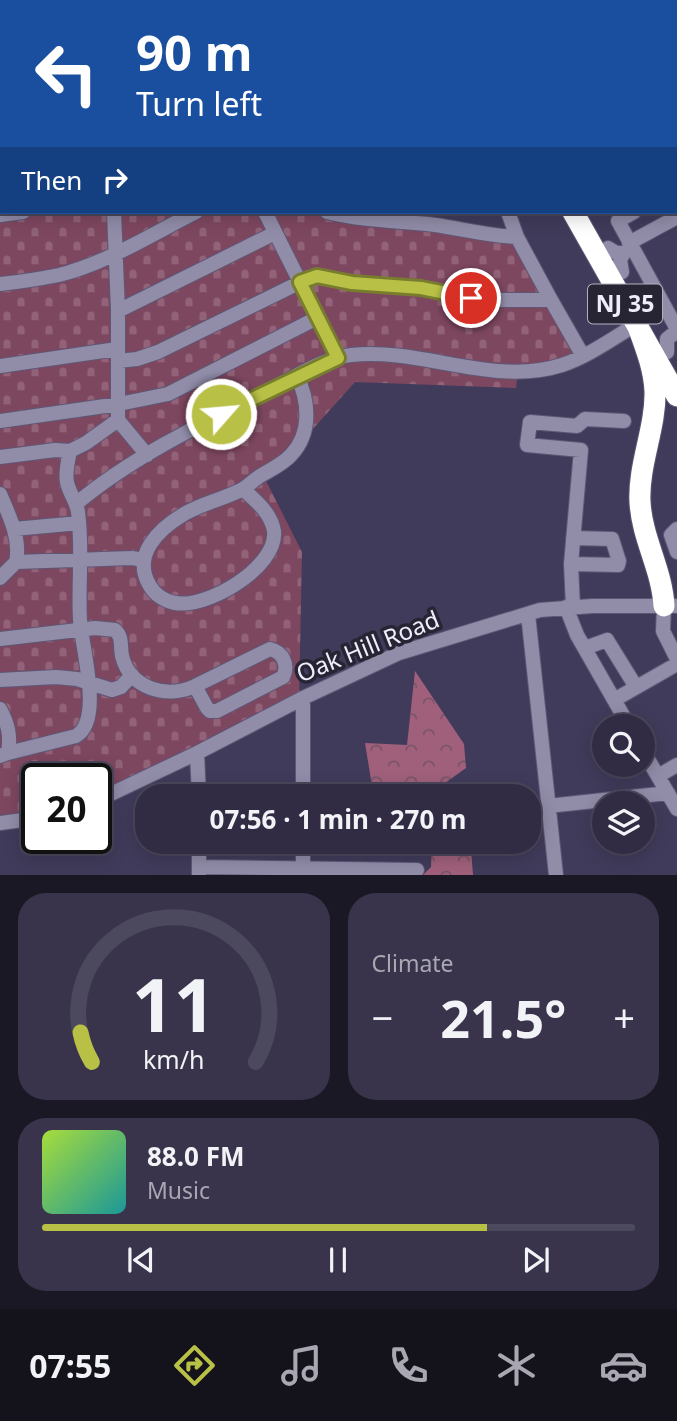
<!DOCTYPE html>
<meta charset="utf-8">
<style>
:root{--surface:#312c44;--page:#39344b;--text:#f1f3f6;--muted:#a8a7b2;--line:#4c485d;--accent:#b9c046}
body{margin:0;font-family:"Noto Sans",sans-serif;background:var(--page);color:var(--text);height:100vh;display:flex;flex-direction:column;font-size:26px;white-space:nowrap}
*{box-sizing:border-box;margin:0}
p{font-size:23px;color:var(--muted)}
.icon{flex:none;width:38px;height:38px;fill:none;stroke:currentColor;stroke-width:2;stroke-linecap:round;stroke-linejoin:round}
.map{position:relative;height:875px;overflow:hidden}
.panel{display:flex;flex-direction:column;gap:18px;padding:18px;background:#1b1825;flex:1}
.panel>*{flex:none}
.guide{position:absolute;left:0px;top:0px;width:677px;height:214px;box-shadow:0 4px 18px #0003,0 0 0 2px var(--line);background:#1a4fa0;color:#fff;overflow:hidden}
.controls{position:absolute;left:592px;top:714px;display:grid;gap:14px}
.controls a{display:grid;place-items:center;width:63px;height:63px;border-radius:50%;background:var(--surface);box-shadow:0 4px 18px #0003,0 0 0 2px var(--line);font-size:35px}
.speed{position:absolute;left:21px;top:763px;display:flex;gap:14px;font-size:35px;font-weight:700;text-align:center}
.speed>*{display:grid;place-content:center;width:91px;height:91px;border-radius:50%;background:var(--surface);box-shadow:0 4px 18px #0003,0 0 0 2px var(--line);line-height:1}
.speed .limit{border:4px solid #111;border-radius:10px;background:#fff;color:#111}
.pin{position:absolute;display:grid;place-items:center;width:60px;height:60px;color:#fff;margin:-30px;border:4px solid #fff;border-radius:50%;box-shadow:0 2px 7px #0007}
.me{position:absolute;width:77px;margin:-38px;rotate:63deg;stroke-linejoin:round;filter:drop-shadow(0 0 5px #0008)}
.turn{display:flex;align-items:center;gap:24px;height:147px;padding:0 21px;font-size:32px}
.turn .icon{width:91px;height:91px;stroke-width:2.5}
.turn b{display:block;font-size:49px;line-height:60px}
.then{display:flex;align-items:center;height:66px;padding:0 21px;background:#0003;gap:14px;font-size:26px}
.big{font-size:52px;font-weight:700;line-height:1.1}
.panel .tile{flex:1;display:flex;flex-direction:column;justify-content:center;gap:10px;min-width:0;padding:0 24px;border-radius:28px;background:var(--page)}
.panel .dial{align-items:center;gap:0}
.dial svg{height:182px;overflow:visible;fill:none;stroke:var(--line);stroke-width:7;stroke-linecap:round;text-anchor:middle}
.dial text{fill:var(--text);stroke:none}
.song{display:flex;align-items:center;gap:21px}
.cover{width:84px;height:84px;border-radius:10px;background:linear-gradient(135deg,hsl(80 70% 55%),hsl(180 70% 35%))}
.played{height:7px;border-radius:4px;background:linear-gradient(90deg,var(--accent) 75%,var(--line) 75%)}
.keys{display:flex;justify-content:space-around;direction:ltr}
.heat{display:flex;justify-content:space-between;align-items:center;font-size:38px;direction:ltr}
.panel .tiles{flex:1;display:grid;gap:18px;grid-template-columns:1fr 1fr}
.tile:last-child{grid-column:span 2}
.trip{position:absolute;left:135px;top:784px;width:406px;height:70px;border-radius:28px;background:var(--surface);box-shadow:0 4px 18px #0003,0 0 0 2px var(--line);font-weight:700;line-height:70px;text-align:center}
.tab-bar{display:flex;height:112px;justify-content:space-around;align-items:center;background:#14121b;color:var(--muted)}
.tab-bar .icon{width:49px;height:49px}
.tab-bar .on{color:var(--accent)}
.tab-bar b{font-size:32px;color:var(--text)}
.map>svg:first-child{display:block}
.forest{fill:url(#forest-crowns)}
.cemetery{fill:url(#cemetery-stones)}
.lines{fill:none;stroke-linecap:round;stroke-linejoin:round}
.minor-casing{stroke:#5d5775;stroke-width:16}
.highway-casing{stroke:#5d5775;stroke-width:23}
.minor{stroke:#918ca8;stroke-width:14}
.highway{stroke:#fff;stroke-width:21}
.route-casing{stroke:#787d2e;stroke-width:18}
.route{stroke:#b9c046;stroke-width:12}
.labels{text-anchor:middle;stroke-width:7;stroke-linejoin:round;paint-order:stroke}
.shield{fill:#272533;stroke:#b3b1c0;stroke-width:2}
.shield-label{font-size:23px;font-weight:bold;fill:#efedfd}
.street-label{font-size:24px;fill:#efedfd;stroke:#272533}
</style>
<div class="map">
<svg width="677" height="875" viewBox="0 0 677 875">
<defs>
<pattern id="forest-crowns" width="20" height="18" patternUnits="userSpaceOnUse" patternTransform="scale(1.75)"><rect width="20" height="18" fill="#a0607c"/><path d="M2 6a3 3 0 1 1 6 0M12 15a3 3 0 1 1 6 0" fill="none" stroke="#785566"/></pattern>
<pattern id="cemetery-stones" width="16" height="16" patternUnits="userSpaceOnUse" patternTransform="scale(1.75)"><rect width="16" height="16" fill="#7e4760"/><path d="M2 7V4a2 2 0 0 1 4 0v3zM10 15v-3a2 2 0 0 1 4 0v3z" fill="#916278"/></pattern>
</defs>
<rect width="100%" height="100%" fill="#413b5b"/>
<path class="forest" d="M415 671 464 744 466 768 431 793 433 796H386L373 792 365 743 407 745Z
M432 842H466L471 849 473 875H423L431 867Z"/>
<path class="cemetery" d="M0 189H2V212H387V220L520 235 586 355 518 371 516 388 355 382 266 481 302 552 299 699 96 802V779H37V811L0 815Z"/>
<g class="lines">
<defs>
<path id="minor" d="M32 0V2
M393 0V2
M564 0 565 2
M676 67H677
M0 148 2 149
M676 188 677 187
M114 212 118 311V420L147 455
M265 212 338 358
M327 212C363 221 399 221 435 225 463 229 489 236 517 237
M508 212 517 237 551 300
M634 212 618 221 677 329
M0 215 23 212
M629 243 677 217
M608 248 618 254 632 249
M622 272 620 260 623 254
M0 284C20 282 39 279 59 275 107 263 152 234 196 212
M118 311 275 233
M667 352V339L677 331
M118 361 137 359 158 352 313 276 352 283 421 288 489 300H551L583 356
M0 366 117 349
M0 421 119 404 168 394 317 318
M0 457 55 450 70 451 86 443 118 420
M243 489C256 501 271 513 274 531 278 567 207 609 175 603 165 601 155 595 150 586 131 555 159 529 184 514 203 503 224 499 243 489 249 485 254 480 260 476 270 470 283 464 291 455 312 433 309 401 297 376
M0 494C9 515 21 539 16 562
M76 504C133 456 207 421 273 388 297 376 324 358 351 355 421 347 493 387 562 365 589 356 613 338 637 324
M14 529 79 523
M677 529 671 535 677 552
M571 564 618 565 619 561 612 539 573 538
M0 578 16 562 132 558 144 560
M664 606 663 631 677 659
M566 607 577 635 629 726
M573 607 571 564 581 450 527 445 530 422 577 426 585 419 624 421
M528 614 556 875
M0 639 95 628 115 630C123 637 120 646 122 656 130 689 167 699 195 686
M585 648 607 640 636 687
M270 649C283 652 289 665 283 677L217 711H210L207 708 195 686Z
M0 680 56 677 77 679 112 690 121 687 132 675
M303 698V796
M614 700 677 664
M0 709C8 724 11 735 8 753L0 756
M642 749 677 809
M8 753 76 736C104 720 81 646 80 619 78 584 83 548 78 512 77 502 69 493 67 482 65 472 68 461 70 451
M197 753 199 796
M658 776 677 765
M96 801 197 753 303 698 399 653 540 610 592 606H677
M548 806 668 793
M0 823 37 818
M303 842V869
M199 867 417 870
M199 874V842"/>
<path id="highway" d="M452 0 453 2
M573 212 677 396
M637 324C645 346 654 368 655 391 656 428 638 465 640 502 642 539 662 569 664 606"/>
</defs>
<use href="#minor" class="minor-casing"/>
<use href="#highway" class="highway-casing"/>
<use href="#minor" class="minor"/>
<use href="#highway" class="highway"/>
</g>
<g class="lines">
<defs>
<path id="route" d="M221 414 338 358 300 282 317 276 352 283 421 288 471 298"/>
</defs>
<use href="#route" class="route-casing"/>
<use href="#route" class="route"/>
</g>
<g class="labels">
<rect class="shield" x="588" y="284.5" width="74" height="39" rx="5"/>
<g class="shield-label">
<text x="625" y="312">NJ 35</text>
</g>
<g class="street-label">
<text transform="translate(368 647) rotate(-22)" y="8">Oak Hill Road</text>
</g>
</g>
</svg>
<div class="controls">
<a><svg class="icon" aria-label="search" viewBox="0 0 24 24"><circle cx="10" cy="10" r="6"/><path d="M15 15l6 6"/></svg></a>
<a><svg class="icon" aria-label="layers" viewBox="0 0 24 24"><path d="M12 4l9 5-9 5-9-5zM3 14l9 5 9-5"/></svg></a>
</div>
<div class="speed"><div class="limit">20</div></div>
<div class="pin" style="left:471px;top:298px;background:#d93025"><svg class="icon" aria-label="arrive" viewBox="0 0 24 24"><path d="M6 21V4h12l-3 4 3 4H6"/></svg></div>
<svg class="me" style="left:221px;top:414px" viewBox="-20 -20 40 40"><circle r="17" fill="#b9c046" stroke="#fff" stroke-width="3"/><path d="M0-11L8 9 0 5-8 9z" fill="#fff"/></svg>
<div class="trip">07:56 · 1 min · 270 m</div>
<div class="guide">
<div class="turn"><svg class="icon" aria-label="left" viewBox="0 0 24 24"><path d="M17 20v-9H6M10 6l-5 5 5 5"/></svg><div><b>90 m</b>Turn left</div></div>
<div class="then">Then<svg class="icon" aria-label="right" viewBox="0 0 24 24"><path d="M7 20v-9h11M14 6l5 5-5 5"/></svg></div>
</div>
</div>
<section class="panel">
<div class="tiles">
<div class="tile dial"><svg viewBox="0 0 100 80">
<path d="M14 69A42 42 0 1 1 86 69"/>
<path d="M14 69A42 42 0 0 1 9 56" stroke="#b9c046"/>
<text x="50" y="56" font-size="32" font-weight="700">11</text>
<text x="50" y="72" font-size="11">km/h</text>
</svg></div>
<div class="tile"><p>Climate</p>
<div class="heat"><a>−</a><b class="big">21.5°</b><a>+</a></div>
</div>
<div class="tile">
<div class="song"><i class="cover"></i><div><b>88.0 FM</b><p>Music</p></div></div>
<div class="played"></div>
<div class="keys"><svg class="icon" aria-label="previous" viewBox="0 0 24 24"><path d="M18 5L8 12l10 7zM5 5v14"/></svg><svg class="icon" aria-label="pause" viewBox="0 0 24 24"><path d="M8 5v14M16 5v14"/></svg><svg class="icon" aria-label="next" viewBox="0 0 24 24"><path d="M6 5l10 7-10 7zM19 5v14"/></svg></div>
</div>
</div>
</section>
<nav class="tab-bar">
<b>07:55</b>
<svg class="icon on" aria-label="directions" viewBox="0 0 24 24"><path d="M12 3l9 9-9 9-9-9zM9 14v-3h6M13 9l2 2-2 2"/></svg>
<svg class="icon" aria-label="music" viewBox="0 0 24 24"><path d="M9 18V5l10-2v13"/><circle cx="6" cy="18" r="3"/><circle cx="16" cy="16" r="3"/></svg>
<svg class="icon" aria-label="phone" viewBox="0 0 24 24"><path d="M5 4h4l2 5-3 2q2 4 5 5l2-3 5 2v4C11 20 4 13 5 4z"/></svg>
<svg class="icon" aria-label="climate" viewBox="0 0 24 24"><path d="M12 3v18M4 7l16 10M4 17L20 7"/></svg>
<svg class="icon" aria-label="car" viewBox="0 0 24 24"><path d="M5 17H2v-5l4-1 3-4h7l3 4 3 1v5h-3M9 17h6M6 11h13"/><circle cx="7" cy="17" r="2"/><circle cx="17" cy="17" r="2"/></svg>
</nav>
